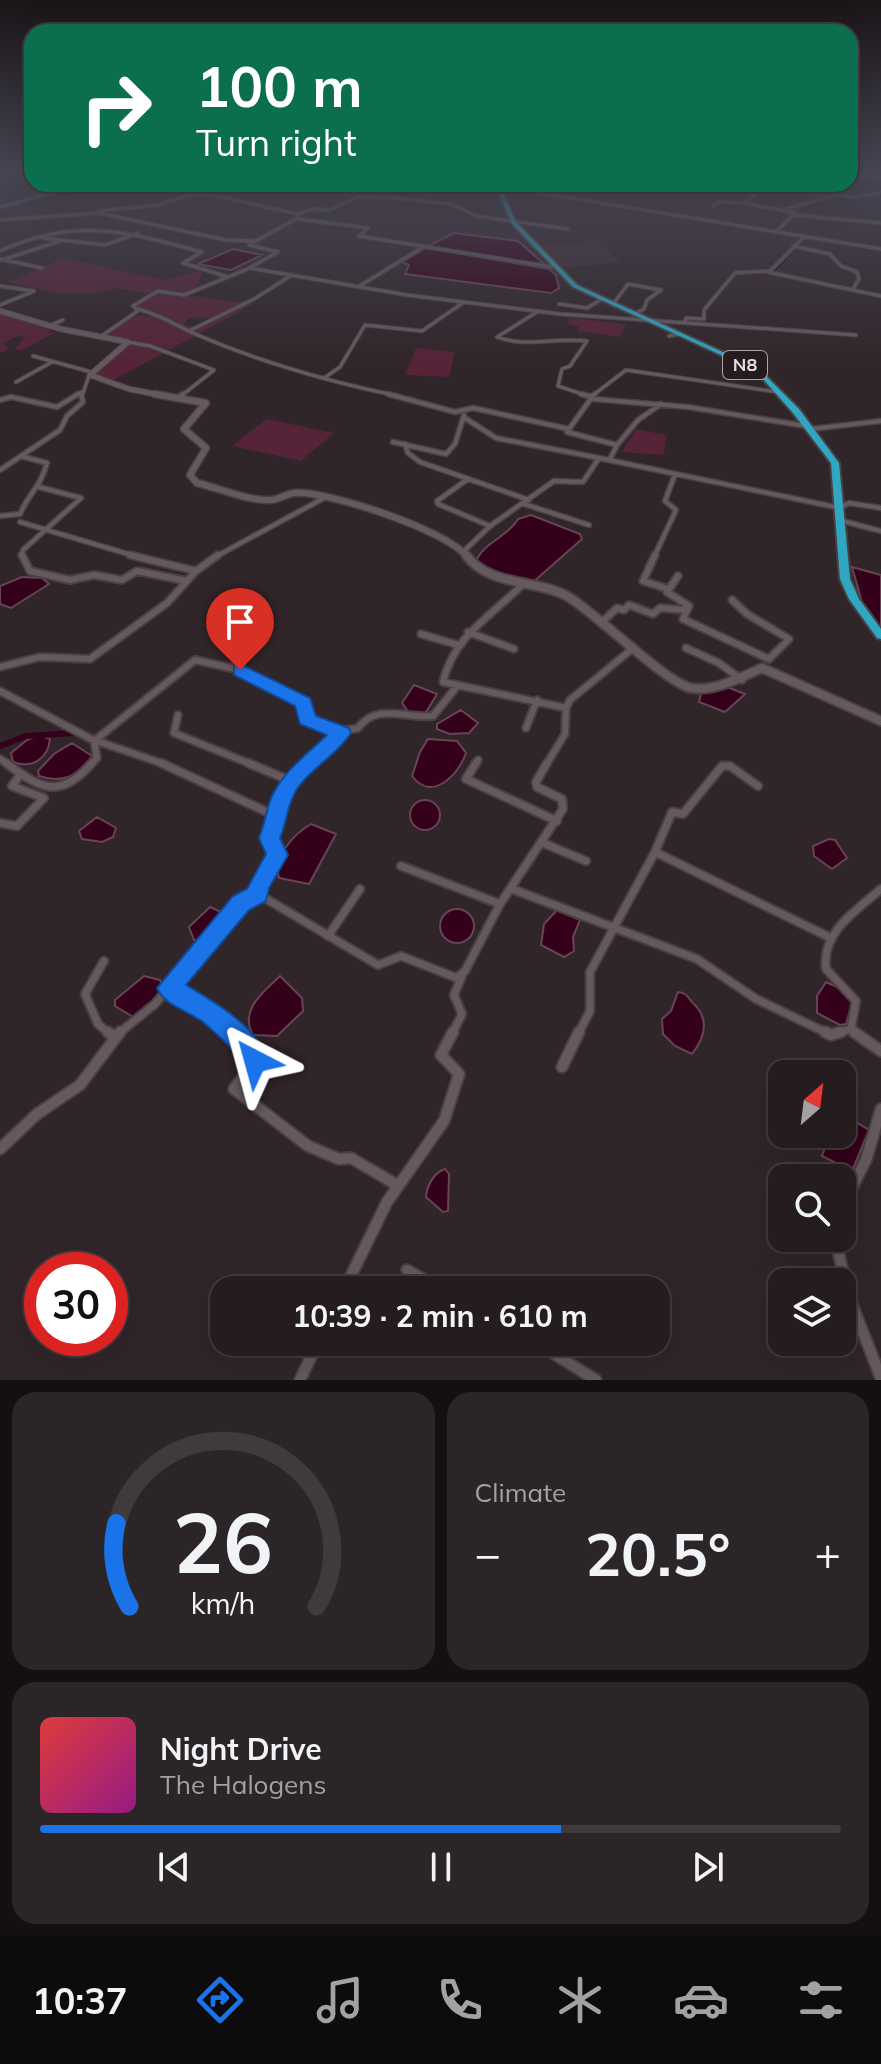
<!DOCTYPE html>
<meta charset="utf-8">
<style>
:root{--surface:#241c1f;--page:#2c2528;--text:#f1f3f6;--muted:#a3a1a4;--line:#413a3d;--accent:#1a73e8}
body{margin:0;font-family:Mulish,sans-serif;background:var(--page);color:var(--text);height:100vh;display:flex;flex-direction:column;font-size:30px;white-space:nowrap}
*{box-sizing:border-box;margin:0}
p{font-size:26px;color:var(--muted)}
.icon{flex:none;width:44px;height:44px;fill:none;stroke:currentColor;stroke-width:2;stroke-linecap:round;stroke-linejoin:round}
.map{position:relative;height:1380px;overflow:hidden}
.drawer{display:flex;flex-direction:column;gap:12px;padding:12px;background:#140f11;flex:1}
.drawer>*{flex:none}
.hud{position:absolute;left:24px;top:24px;width:834px;height:168px;border-radius:24px;box-shadow:0 8px 32px #0002,0 0 0 2px var(--line);background:#0b6e4f;color:#fff;overflow:hidden}
.needle{width:52px;rotate:28deg}
.fabs{position:absolute;left:768px;top:1060px;display:grid;gap:16px}
.fabs a{display:grid;place-items:center;width:88px;height:88px;border-radius:16px;background:var(--surface);box-shadow:0 8px 32px #0002,0 0 0 2px var(--line);font-size:40px}
.speed{position:absolute;left:24px;top:1252px;display:flex;gap:16px;font-size:40px;font-weight:700;text-align:center}
.speed>*{display:grid;place-content:center;width:104px;height:104px;border-radius:50%;background:var(--surface);box-shadow:0 8px 32px #0002,0 0 0 2px var(--line);line-height:1}
.speed .limit{border:12px solid #d22;background:#fff;color:#111}
.pin{position:absolute;display:grid;place-items:center;width:68px;height:68px;color:#fff;margin:-82px -34px;border-radius:50% 50% 50% 0;rotate:-45deg;box-shadow:0 0 8px #0007}
.pin .icon{rotate:45deg}
.me{position:absolute;width:88px;margin:-44px;rotate:321deg;stroke-linejoin:round;filter:drop-shadow(0 0 6px #0008)}
.turn{display:flex;align-items:center;gap:28px;height:168px;padding:0 40px;font-size:36px}
.turn .icon{width:104px;height:104px;stroke-width:2.5}
.turn b{display:block;font-size:56px;line-height:68px}
.big{font-size:60px;font-weight:700;line-height:1.1}
.drawer .card{flex:1;display:flex;flex-direction:column;justify-content:center;gap:12px;min-width:0;padding:0 28px;border-radius:24px;background:var(--page)}
.drawer .dial{align-items:center;gap:0}
.dial svg{height:208px;overflow:visible;fill:none;stroke:var(--line);stroke-width:7;stroke-linecap:round;text-anchor:middle}
.dial text{fill:var(--text);stroke:none}
.song{display:flex;align-items:center;gap:24px}
.cover{width:96px;height:96px;border-radius:12px;background:linear-gradient(135deg,hsl(0 70% 55%),hsl(310 70% 35%))}
.played{height:8px;border-radius:4px;background:linear-gradient(90deg,var(--accent) 65%,var(--line) 65%)}
.keys{display:flex;justify-content:space-around;direction:ltr}
.heat{display:flex;justify-content:space-between;align-items:center;font-size:44px;direction:ltr}
.drawer .tiles{flex:1;display:grid;gap:12px;grid-template-columns:1fr 1fr}
.card:last-child{grid-column:span 2}
.trip{position:absolute;left:210px;top:1276px;width:460px;height:80px;border-radius:24px;background:var(--surface);box-shadow:0 8px 32px #0002,0 0 0 2px var(--line);font-weight:700;line-height:80px;text-align:center}
.tab-bar{display:flex;height:128px;justify-content:space-around;align-items:center;background:#0e0b0c;color:var(--muted)}
.tab-bar .icon{width:56px;height:56px}
.tab-bar .selected{color:var(--accent)}
.tab-bar b{font-size:36px;color:var(--text)}
.map>svg:first-child{display:block}
.built{fill:#3d2d33}
.green{fill:#562338}
.water{fill:#34001a;stroke:#694356;stroke-width:2}
.lines{fill:none;stroke-linecap:round;stroke-linejoin:round}
.canal-far1{stroke:#34001a;stroke-width:3}
.canal{stroke:#34001a;stroke-width:6}
.street-far4-casing{stroke:#494044;stroke-width:5}
.street-far3-casing{stroke:#494044;stroke-width:7}
.street-far2-casing{stroke:#494044;stroke-width:10}
.street-far1-casing{stroke:#494044;stroke-width:11}
.street-casing{stroke:#494044;stroke-width:14}
.secondary-far2-casing{stroke:#494044;stroke-width:7}
.secondary-far1-casing{stroke:#494044;stroke-width:9}
.secondary-casing{stroke:#494044;stroke-width:12}
.highway-casing{stroke:#494044;stroke-width:4}
.street-far4{stroke:#65595d;stroke-width:3}
.street-far3{stroke:#65595d;stroke-width:4}
.street-far2{stroke:#65595d;stroke-width:6}
.street-far1{stroke:#65595d;stroke-width:7}
.street{stroke:#65595d;stroke-width:10}
.secondary-far2{stroke:#65595d;stroke-width:5}
.secondary-far1{stroke:#65595d;stroke-width:6}
.secondary{stroke:#65595d;stroke-width:8}
.highway{fill:#2fa7c3;fill-rule:evenodd}
.route{fill:#1a73e8;stroke:#114b97;stroke-width:2}
.labels{text-anchor:middle;stroke-width:8;stroke-linejoin:round;paint-order:stroke}
.shield{fill:#261c1f;stroke:#aca4a7;stroke-width:2}
.shield-label{font-size:18px;font-weight:bold;fill:#e6dee1}
</style>
<div class="map">
<svg width="881" height="1380" viewBox="0 0 881 1380">
<rect width="100%" height="100%" fill="#302529"/>
<path class="built" d="M596 241 621 262 563 268 541 246Z"/>
<path class="green" d="M63 258 164 280 203 270 195 291 184 295 243 303 216 317 188 318 184 325 201 327 248 303 253 304 112 381 95 374 130 344 105 336 133 317 146 315 143 318 158 314 134 306 152 294 115 288 92 294 59 293 8 282Z
M0 312 53 328 46 334 59 331 20 351 14 349 26 337 18 336 3 343 9 349 0 353Z
M571 318 627 324 619 337 578 331 579 326 566 324Z
M416 348 455 352 449 377 405 375Z
M267 419 334 433 301 461 232 446Z
M636 429 666 435 664 455 622 452Z"/>
<path class="water" d="M454 233 518 241 545 265 426 247Z
M426 248 549 269 556 275 559 288 551 293 405 274 409 265 402 262Z
M233 249 262 255 231 270 198 264Z
M531 515 580 534 582 539 531 584 502 575 476 562C482 543 508 537 518 519Z
M852 567 881 575V630L862 602Z
M22 577 42 578 49 584 11 608 0 604V586Z
M414 685 437 694 425 714H410L402 703Z
M727 687 745 694 725 712 699 702 701 693Z
M461 710 478 723 469 733 450 734 437 729V724Z
M39 735 50 739C48 759 32 769 13 762L11 753 27 740Z
M428 739 457 741 466 753C459 774 432 803 412 776L420 752Z
M72 743 92 756C78 776 63 784 39 776L38 771 54 754Z
M410 815a15 15 0 1 1 30 0a15 15 0 1 1-30 0Z
M97 817 116 828 113 837 102 842 82 839 79 831Z
M311 824 336 834 309 884 279 878C273 856 294 834 311 824Z
M829 839 835 840 847 858 832 869 814 856 813 846Z
M210 907 221 912 219 922 202 940H194L189 927Z
M440 926a17 17 0 1 1 34 0a17 17 0 1 1-34 0Z
M557 910 580 920 573 937 574 951 564 957 541 945 544 924Z
M144 976 160 980 164 991 135 1018 115 1006V1000Z
M280 976 302 998 303 1011 277 1036 253 1035C239 1010 263 992 280 976Z
M826 982 848 992 853 1000 846 1024 840 1025 817 1013V996Z
M678 992C687 993 687 997 693 1003 709 1018 706 1036 692 1054L675 1046 663 1034 662 1019 671 1011Z
M842 1114 869 1130 852 1171 822 1156 830 1134H842Z
M445 1169 449 1174 448 1211 443 1212 426 1197C427 1186 433 1173 445 1169Z"/>
<g class="lines">
<path class="canal-far1" d="M111 211 140 208
M114 215 150 222
M773 272 805 238
M754 273H771"/>
<path class="canal" d="M0 746 26 736 73 733"/>
<defs>
<path id="street-far4" d="M850 176 881 177
M161 184 298 214 314 209 329 210 358 197 395 198 451 204 476 216 568 229
M315 184 373 191 386 184
M485 184 881 249
M717 184 757 189
M764 184 745 203 795 213 777 231
M760 186 853 197 881 192
M271 189 283 184
M526 190 539 184
M713 206 719 202 746 203
M0 207 83 184
M783 210 835 195
M99 211 158 205 194 194
M795 215 881 223
M298 219 368 228 359 236 552 267
M0 220 99 213 226 240 255 241
M42 238 105 245 138 233
M252 243 298 218
M249 245 278 252 251 267
M794 246 830 254 841 266 857 272 859 279 853 289
M0 251C75 217 126 231 202 252L183 263 228 277
M0 259 42 268
M2 260 60 241
M768 272 881 296
M0 286 34 291 0 305
M358 287 423 247
M559 304 587 308 602 299
M613 304 628 284 661 290 647 300 644 309 634 314
M137 309C160 314 178 327 200 336 263 363 331 382 398 396
M537 312 497 337C527 348 555 337 587 341L570 366 562 369 558 386 588 396
M685 322 686 318 704 319V310L735 273 770 271 805 236
M49 326 63 320
M191 330 254 299 292 275
M669 336 680 334
M100 337 135 313 138 310 133 306 158 291 184 295 250 268 407 295 560 314 856 335
M128 342 150 346 214 370 181 396
M33 356 91 372
M324 378 340 367 365 325 422 331 464 302
M16 382 52 362
M75 396 81 392
M82 396 90 373
M592 396 626 370 778 392"/>
<path id="street-far3" d="M388 394 455 412 473 408 569 429
M581 394 592 397 567 432 617 445 610 459
M180 396 183 394
M590 397 595 394
M593 399 688 407 806 426
M0 400 11 397 57 407 78 394
M465 418 496 438 599 458
M811 429 881 421
M393 442 446 454 455 444 464 415
M405 444 408 453 420 462 529 500
M617 445 638 420 661 404
M0 470 60 430 67 416 83 402 81 394
M468 479 437 501 438 504 490 526
M524 504 589 525
M0 516 20 514C30 491 40 488 47 463L24 457
M839 520 881 531
M20 522 138 557
M464 551 490 526 554 481 583 482 599 458 840 508 849 503 881 508
M22 557 23 550 81 498 39 487
M215 557 324 498
M654 557 676 510 665 501 675 474"/>
<path id="street-far2" d="M22 555 30 571 70 580 94 575 122 580 137 571 187 581
M130 555 196 571
M655 555 643 581 668 589
M678 576 667 592 689 606 683 619 769 659 789 639 747 614 732 600
M522 585C490 617 454 636 443 682L566 708 565 734 546 765
M601 623 617 608 624 610 629 605 653 614 660 608 687 610
M468 632 514 649
M421 634 458 645
M686 648 719 663 742 680
M0 667 40 657 90 659 167 603 196 571 218 555
M0 691 91 739 167 765
M566 708 570 700 632 649
M178 715 174 733 253 765
M526 728 537 700
M0 759 9 765
M90 765 97 758 94 741 195 660 240 670 304 703 307 719C323 730 339 733 358 728 377 702 406 719 433 716L458 685
M308 765 342 733
M475 765 478 760"/>
<path id="street-far1" d="M6 763C41 789 60 800 92 763
M161 763 278 817
M248 763 291 781C278 803 267 831 277 855L258 887V894L378 965 401 956 457 978 465 971 500 904
M476 763 466 779 557 821
M291 781 310 763
M758 786 730 766H722L683 814 672 812 655 852 831 938
M0 823 17 826 44 798 12 786 20 775
M543 843 586 861
M401 866 500 904 563 809 562 799 537 787 536 782 547 763
M512 889 697 959 756 999 829 1034
M328 936 360 889
M104 961 85 994 98 1024 110 1034
M169 988 212 1014 232 1034
M851 1029 856 1001 826 969C821 932 857 910 881 889
M118 1034 155 1004 241 903 258 894
M452 1034 462 1014 454 995 462 976
M578 1034 590 1011V972L655 852
M834 1034 851 1029 856 1034"/>
<path id="street" d="M108 1032 114 1037
M230 1032 255 1061 234 1089 308 1146 339 1159 351 1158 397 1185
M825 1032 831 1035 841 1032
M854 1032 881 1051
M562 1067 579 1032
M0 1149 37 1114 80 1085 120 1032
M842 1207 866 1160 881 1109
M835 1238 849 1297 881 1378
M407 1270 442 1290
M344 1290 387 1202 444 1121 459 1074 441 1055 453 1032
M535 1342 596 1380
M300 1380 318 1342"/>
<path id="secondary-far2" d="M0 311 61 329 128 342 90 375 129 389 165 396"/>
<path id="secondary-far1" d="M154 394 206 403 184 429 206 448 190 475 197 483C219 488 248 501 270 500 278 500 286 494 294 493 326 490 449 531 467 557"/>
<path id="secondary" d="M466 555C489 587 536 579 567 596 596 613 666 683 691 688 715 692 741 677 762 668L881 721"/>
<path id="highway" d="M495 184H499L516 222 577 285 738 359 767 377 799 409 839 463 850 579 859 599 881 629V639L877 638 849 599 840 579 831 463 793 413 763 379 734 361 573 287 512 224Z"/>
</defs>
<use href="#street-far4" class="street-far4-casing"/>
<use href="#street-far3" class="street-far3-casing"/>
<use href="#street-far2" class="street-far2-casing"/>
<use href="#street-far1" class="street-far1-casing"/>
<use href="#street" class="street-casing"/>
<use href="#secondary-far2" class="secondary-far2-casing"/>
<use href="#secondary-far1" class="secondary-far1-casing"/>
<use href="#secondary" class="secondary-casing"/>
<use href="#highway" class="highway-casing"/>
<use href="#street-far4" class="street-far4"/>
<use href="#street-far3" class="street-far3"/>
<use href="#street-far2" class="street-far2"/>
<use href="#street-far1" class="street-far1"/>
<use href="#street" class="street"/>
<use href="#secondary-far2" class="secondary-far2"/>
<use href="#secondary-far1" class="secondary-far1"/>
<use href="#secondary" class="secondary"/>
<use href="#highway" class="highway"/>
</g>
<linearGradient id="sky" x2="0" y2="1"><stop stop-color="#1a1417"/><stop offset="0.47" stop-color="#484654"/><stop offset="1" stop-color="#484654" stop-opacity="0"/></linearGradient>
<rect width="881" height="366" fill="url(#sky)"/>
<path class="route" d="M240 664 310 698 316 716 349 728 351 733C337 755 311 768 297 789 287 803 287 822 280 838L288 855 269 888 266 901 249 910 186 985C216 1003 258 1027 268 1061L264 1070 255 1074 246 1070C239 1053 217 1034 203 1022 188 1011 164 1005 157 988L233 896 247 889 266 854 259 838C265 825 266 809 272 796 284 771 307 754 327 735L300 724 295 706 234 675V666Z"/>
<g class="labels">
<rect class="shield" x="723" y="351" width="44" height="28" rx="6"/>
<g class="shield-label">
<text x="745" y="371">N8</text>
</g>
</g>
</svg>
<div class="fabs">
<a><svg class="needle" viewBox="-14 -14 28 28"><path d="M0-13l5 13h-10z" fill="#e53935"/><path d="M0 13l5-13h-10z" fill="#a3a1a4"/></svg></a>
<a><svg class="icon" aria-label="search" viewBox="0 0 24 24"><circle cx="10" cy="10" r="6"/><path d="M15 15l6 6"/></svg></a>
<a><svg class="icon" aria-label="layers" viewBox="0 0 24 24"><path d="M12 4l9 5-9 5-9-5zM3 14l9 5 9-5"/></svg></a>
</div>
<div class="speed"><div class="limit">30</div></div>
<div class="pin" style="left:240px;top:670px;background:#d93025"><svg class="icon" aria-label="arrive" viewBox="0 0 24 24"><path d="M6 21V4h12l-3 4 3 4H6"/></svg></div>
<svg class="me" style="left:255px;top:1061px" viewBox="-20 -20 40 40"><path d="M0-17L14 15 0 8-14 15z" fill="#1a73e8" stroke="#fff" stroke-width="4"/></svg>
<div class="trip">10:39 · 2 min · 610 m</div>
<div class="hud">
<div class="turn"><svg class="icon" aria-label="right" viewBox="0 0 24 24"><path d="M7 20v-9h11M14 6l5 5-5 5"/></svg><div><b>100 m</b>Turn right</div></div>
</div>
</div>
<section class="drawer">
<div class="tiles">
<div class="card dial"><svg viewBox="0 0 100 80">
<path d="M14 69A42 42 0 1 1 86 69"/>
<path d="M14 69A42 42 0 0 1 9 37" stroke="#1a73e8"/>
<text x="50" y="56" font-size="32" font-weight="700">26</text>
<text x="50" y="72" font-size="11">km/h</text>
</svg></div>
<div class="card"><p>Climate</p>
<div class="heat"><a>−</a><b class="big">20.5°</b><a>+</a></div>
</div>
<div class="card">
<div class="song"><i class="cover"></i><div><b>Night Drive</b><p>The Halogens</p></div></div>
<div class="played"></div>
<div class="keys"><svg class="icon" aria-label="previous" viewBox="0 0 24 24"><path d="M18 5L8 12l10 7zM5 5v14"/></svg><svg class="icon" aria-label="pause" viewBox="0 0 24 24"><path d="M8 5v14M16 5v14"/></svg><svg class="icon" aria-label="next" viewBox="0 0 24 24"><path d="M6 5l10 7-10 7zM19 5v14"/></svg></div>
</div>
</div>
</section>
<nav class="tab-bar">
<b>10:37</b>
<svg class="icon selected" aria-label="directions" viewBox="0 0 24 24"><path d="M12 3l9 9-9 9-9-9zM9 14v-3h6M13 9l2 2-2 2"/></svg>
<svg class="icon" aria-label="music" viewBox="0 0 24 24"><path d="M9 18V5l10-2v13"/><circle cx="6" cy="18" r="3"/><circle cx="16" cy="16" r="3"/></svg>
<svg class="icon" aria-label="phone" viewBox="0 0 24 24"><path d="M5 4h4l2 5-3 2q2 4 5 5l2-3 5 2v4C11 20 4 13 5 4z"/></svg>
<svg class="icon" aria-label="climate" viewBox="0 0 24 24"><path d="M12 3v18M4 7l16 10M4 17L20 7"/></svg>
<svg class="icon" aria-label="car" viewBox="0 0 24 24"><path d="M5 17H2v-5l4-1 3-4h7l3 4 3 1v5h-3M9 17h6M6 11h13"/><circle cx="7" cy="17" r="2"/><circle cx="17" cy="17" r="2"/></svg>
<svg class="icon" aria-label="filters" viewBox="0 0 24 24"><path d="M4 7h16M4 17h16"/><circle cx="9" cy="7" r="2"/><circle cx="15" cy="17" r="2"/></svg>
</nav>
